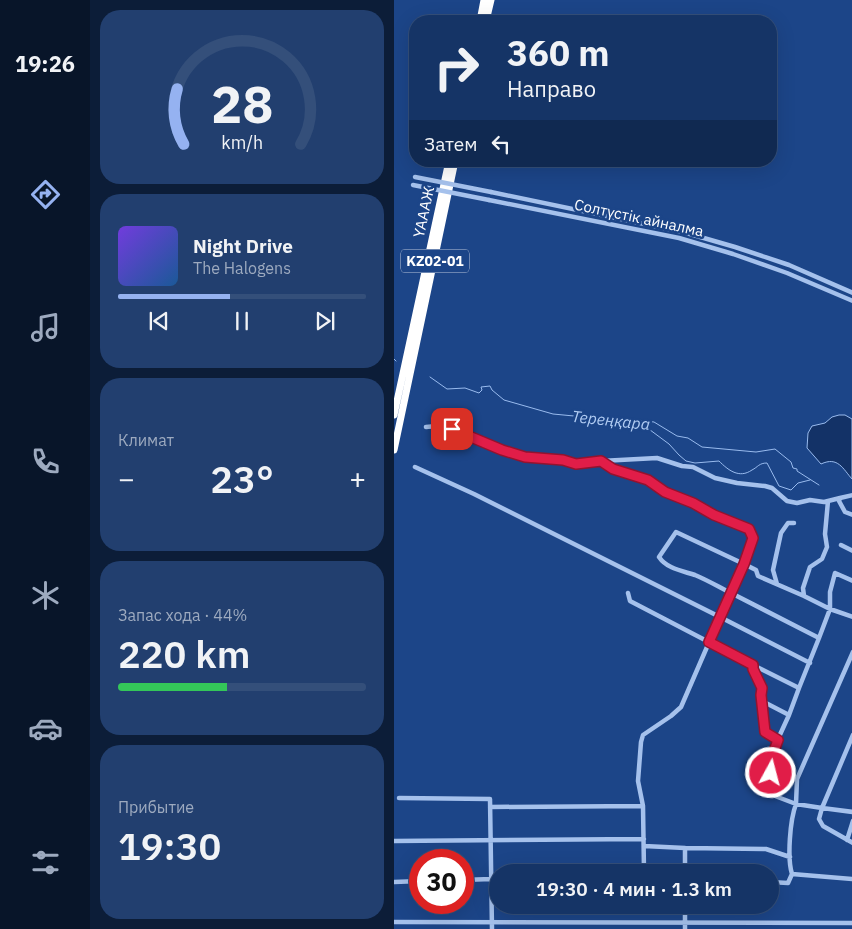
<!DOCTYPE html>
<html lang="ru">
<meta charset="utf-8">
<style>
:root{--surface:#153466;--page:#223f6f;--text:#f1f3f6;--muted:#9daabf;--line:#344f7a;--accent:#95b2f1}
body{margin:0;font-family:"IBM Plex Sans",sans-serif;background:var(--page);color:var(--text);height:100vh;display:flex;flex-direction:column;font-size:19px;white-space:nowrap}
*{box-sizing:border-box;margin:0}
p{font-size:16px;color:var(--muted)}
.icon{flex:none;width:28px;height:28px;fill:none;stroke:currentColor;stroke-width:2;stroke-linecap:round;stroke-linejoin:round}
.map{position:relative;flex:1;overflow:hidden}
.sheet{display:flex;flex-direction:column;gap:10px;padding:10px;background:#0c1d38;width:304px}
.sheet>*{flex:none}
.hud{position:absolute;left:15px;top:15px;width:368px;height:152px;border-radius:20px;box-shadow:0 5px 20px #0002,0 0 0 1px var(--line);background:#153466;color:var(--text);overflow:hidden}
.speed{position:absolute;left:15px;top:849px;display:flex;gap:10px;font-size:25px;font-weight:700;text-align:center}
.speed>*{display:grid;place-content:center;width:65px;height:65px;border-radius:50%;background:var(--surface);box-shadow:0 5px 20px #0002,0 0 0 1px var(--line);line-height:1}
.speed .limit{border:8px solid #d22;background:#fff;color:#111}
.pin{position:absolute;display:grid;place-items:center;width:42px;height:42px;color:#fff;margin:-21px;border-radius:10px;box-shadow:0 2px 8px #0006}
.me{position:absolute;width:55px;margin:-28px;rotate:7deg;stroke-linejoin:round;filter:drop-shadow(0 0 4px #0008)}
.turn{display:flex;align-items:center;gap:18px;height:105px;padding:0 15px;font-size:22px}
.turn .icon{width:65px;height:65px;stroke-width:2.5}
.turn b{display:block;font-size:35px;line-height:42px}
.then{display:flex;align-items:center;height:48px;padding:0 15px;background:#0003;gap:10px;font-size:19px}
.big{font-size:38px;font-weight:600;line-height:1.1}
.sheet .widget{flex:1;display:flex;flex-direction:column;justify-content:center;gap:8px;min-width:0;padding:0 18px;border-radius:20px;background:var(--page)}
.sheet .dial{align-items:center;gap:0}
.dial svg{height:130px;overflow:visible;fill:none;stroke:var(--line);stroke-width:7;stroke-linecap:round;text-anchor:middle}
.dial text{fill:var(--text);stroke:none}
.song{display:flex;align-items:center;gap:15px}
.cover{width:60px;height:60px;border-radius:8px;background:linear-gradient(135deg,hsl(260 70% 55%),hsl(210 70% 35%))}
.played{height:5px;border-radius:2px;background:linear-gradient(90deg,var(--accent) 45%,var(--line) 45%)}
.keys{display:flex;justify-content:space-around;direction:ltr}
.heat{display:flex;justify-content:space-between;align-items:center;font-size:28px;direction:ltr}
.charge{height:8px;border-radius:4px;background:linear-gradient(90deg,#34c759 44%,var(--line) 0)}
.trip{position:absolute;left:95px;top:864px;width:290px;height:50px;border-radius:25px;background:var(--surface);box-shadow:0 5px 20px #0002,0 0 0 1px var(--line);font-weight:600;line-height:50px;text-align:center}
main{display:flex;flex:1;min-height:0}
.tabs{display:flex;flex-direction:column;width:90px;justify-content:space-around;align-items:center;background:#081529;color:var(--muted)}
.tabs .icon{width:35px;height:35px}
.tabs .on{color:var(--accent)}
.tabs b{font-size:22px;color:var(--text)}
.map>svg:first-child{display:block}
.water{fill:#133267;stroke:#9be}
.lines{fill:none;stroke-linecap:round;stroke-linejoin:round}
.stream{stroke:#9be;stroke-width:1}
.minor{stroke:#a5c1ec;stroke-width:4.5}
.highway{stroke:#fff;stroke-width:7}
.minor-bridge{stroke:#a5c1ec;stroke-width:4.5}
.route-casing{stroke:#92132f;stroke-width:12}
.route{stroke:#e11d48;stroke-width:9}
.labels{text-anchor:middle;stroke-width:5;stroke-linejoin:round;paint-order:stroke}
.shield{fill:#1c4588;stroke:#bbc7db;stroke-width:1}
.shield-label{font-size:14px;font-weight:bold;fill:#fff}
.street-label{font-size:15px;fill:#fff;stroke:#1c4588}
.water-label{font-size:16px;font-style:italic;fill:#b1ccf3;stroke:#1c4588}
</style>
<main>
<nav class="tabs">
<b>19:26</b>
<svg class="icon on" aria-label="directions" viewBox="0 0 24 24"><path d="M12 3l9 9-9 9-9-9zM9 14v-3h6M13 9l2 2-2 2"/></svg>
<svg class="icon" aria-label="music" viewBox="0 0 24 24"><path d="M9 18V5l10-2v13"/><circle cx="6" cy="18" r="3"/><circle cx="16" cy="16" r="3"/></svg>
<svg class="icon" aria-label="phone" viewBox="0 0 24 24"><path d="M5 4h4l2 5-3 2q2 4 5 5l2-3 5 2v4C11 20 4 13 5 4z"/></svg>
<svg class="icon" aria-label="climate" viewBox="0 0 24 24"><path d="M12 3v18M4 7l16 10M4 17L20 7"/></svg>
<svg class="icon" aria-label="car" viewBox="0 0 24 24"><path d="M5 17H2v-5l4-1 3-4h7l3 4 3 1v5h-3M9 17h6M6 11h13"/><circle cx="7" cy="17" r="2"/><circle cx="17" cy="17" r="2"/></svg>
<svg class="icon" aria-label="filters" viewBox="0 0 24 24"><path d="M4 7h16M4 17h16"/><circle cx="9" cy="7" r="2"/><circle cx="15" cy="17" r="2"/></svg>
</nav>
<section class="sheet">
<div class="widget dial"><svg viewBox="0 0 100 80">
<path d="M14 69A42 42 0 1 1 86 69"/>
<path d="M14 69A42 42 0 0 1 10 35" stroke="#95b2f1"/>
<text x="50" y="56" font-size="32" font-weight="700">28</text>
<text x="50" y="72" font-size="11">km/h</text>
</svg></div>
<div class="widget">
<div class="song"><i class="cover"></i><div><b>Night Drive</b><p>The Halogens</p></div></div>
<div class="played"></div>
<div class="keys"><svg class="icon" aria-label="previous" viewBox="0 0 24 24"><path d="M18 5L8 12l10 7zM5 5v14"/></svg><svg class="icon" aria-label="pause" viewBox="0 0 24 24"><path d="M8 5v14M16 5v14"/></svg><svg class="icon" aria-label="next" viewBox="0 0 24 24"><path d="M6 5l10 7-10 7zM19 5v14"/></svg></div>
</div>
<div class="widget"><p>Климат</p>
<div class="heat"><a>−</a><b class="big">23°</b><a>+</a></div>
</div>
<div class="widget"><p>Запас хода · 44%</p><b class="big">220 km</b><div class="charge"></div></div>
<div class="widget"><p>Прибытие</p><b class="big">19:30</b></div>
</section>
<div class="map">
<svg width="459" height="929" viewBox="0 0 459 929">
<rect width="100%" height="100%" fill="#1c4588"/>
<path class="water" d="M445 415H451L458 419V479C449 469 444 456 427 464L413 448 414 433 418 426 431 423 438 417Z"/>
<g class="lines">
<path class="stream" d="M0 359 2 361
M36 377 53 389 71 388 85 393 88 390 87 387 96 386 98 390 110 400 159 414 201 418 243 420 260 422 283 436 294 438 308 447 362 452 381 449 397 462 399 468 403 469V471L425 485
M244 421 275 444 285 455 292 461 301 463 325 461C334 470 345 479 358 470 364 467 365 463 373 463L385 486 397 490 404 483 416 480"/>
<path class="minor" d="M97 192 289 232 341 247 395 265 459 293
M95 200 285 238 339 254 393 273 459 301
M32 427 43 426 58 429 108 450 131 457 169 460 182 464 207 461 263 458 288 466 299 467 321 478 343 483 371 486 378 488 393 501 403 503 416 500 430 502 446 498
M207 461 219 469 254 481 271 492 299 503 320 515 355 529 359 538 350 564 282 532 265 557C273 569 289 571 301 575 313 580 325 587 337 593L350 564 362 570 364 576 410 596
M21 467 80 494 326 617 287 707 277 716 249 735 247 742 244 781 249 806
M459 495 446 498 445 501 451 512 459 515
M434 501 431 534 433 547 428 559 416 567 409 588 410 596 436 609 459 617
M447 545 459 551
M383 584 379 570 387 533 394 523H400
M234 593 236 601 359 665V669L368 688 367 695 371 732 384 739 376 762 381 796 402 804 403 779 459 652
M425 638 436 609V592L441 573 459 581
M359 665 405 688 395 715
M405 688 425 638 337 593 326 617 416 663
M368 701 395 715 384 739
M459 735 428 808 459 812
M5 798 96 799 98 929
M96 807 249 806 250 872
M453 840 459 821
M0 841 250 839
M250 846 291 848V872
M291 848 372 849 396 857
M173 872H250
M398 874C393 858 396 820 402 804L428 808 425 819 429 826 459 843
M398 874 459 879
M69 880 97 879
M0 882 26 881
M376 882 394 883 398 874
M0 922 459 923
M291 929V905"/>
<path class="highway" d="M86 21 90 0
M92 21 97 0
M0 415 55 161
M0 450 61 161"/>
<path class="minor-bridge" d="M21 177 97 192
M19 185 95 200"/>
</g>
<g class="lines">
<defs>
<path id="route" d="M58 429 108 450 131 457 169 460 182 464 207 461 219 469 254 480 271 492 299 503 320 515 355 529 359 538 350 564 315 642 359 665V669L368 688 367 695 371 732 384 740 376 762 377 773"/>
</defs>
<use href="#route" class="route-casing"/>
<use href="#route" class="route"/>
</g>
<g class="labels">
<rect class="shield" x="7" y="249.5" width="68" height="23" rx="4"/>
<g class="shield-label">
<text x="41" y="266">KZ02-01</text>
</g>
<g class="street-label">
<text transform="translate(30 212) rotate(-78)" y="5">ҮАААЖ</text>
<text transform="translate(245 218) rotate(12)" y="5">Солтүстік айналма</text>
</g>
<g class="water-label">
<text transform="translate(217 420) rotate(6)" y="6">Тереңқара</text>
</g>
</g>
</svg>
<div class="speed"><div class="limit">30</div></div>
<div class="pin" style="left:58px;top:429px;background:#d93025"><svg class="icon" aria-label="arrive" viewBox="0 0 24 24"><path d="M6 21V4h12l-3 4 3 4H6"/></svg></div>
<svg class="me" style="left:377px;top:773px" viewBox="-20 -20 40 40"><circle r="17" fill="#e11d48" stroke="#fff" stroke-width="3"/><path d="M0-11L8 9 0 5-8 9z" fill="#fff"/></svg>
<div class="trip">19:30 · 4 мин · 1.3 km</div>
<div class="hud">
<div class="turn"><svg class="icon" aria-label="right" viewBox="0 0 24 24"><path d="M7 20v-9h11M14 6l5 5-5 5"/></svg><div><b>360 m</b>Направо</div></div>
<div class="then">Затем<svg class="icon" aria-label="left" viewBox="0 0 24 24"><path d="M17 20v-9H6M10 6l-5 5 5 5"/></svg></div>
</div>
</div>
</main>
